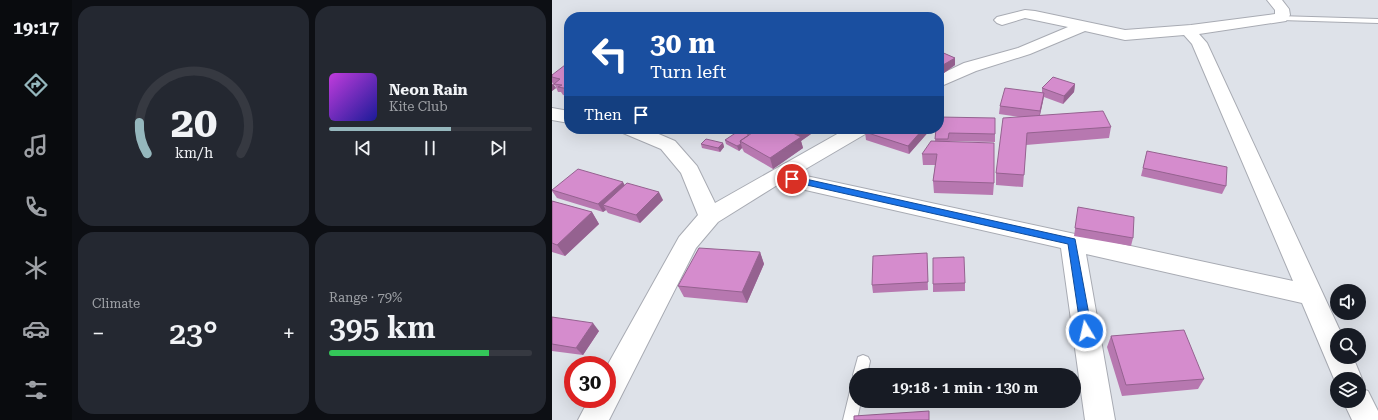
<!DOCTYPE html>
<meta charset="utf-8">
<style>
:root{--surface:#171b24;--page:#242831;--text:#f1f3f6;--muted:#9ea1a6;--line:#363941;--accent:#95b7bd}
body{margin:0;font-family:"Roboto Serif",serif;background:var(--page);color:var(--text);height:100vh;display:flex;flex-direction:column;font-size:15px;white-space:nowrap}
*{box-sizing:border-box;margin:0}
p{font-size:13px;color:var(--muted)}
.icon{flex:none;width:22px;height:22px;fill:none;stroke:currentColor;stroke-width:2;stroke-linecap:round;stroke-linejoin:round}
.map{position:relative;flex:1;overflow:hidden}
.details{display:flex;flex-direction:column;gap:6px;padding:6px;background:#0d0f14;width:480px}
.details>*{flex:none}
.guide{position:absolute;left:12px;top:12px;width:380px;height:122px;border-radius:16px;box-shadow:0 4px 16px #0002;background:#1a4fa0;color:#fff;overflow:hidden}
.controls{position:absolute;left:778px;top:284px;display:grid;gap:8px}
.controls a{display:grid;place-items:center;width:36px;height:36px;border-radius:50%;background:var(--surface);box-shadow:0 4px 16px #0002;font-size:20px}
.speed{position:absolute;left:12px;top:356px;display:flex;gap:8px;font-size:20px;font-weight:700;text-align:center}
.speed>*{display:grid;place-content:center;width:52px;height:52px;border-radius:50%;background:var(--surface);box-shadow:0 4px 16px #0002;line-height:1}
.speed .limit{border:6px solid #d22;background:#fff;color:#111}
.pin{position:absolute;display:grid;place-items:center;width:34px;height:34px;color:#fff;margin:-17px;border:2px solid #fff;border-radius:50%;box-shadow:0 1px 4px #0007}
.me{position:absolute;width:44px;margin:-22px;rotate:351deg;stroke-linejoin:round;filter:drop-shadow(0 0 3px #0008)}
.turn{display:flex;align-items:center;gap:14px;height:84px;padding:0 20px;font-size:18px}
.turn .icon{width:52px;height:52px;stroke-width:2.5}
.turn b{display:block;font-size:28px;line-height:34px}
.then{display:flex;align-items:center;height:38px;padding:0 20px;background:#0003;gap:8px;font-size:15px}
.big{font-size:30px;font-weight:600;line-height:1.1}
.details .tile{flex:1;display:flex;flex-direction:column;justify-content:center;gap:6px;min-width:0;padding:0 14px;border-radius:16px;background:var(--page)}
.details .dial{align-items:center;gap:0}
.dial svg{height:104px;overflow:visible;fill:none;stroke:var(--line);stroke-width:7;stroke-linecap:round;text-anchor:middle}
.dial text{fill:var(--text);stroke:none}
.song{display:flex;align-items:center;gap:12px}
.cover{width:48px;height:48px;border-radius:6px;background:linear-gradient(135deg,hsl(290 70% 55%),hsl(240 70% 35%))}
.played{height:4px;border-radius:2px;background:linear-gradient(90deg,var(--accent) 60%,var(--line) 60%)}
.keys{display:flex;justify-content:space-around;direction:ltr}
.heat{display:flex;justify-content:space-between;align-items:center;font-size:22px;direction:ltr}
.charge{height:6px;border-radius:3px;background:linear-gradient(90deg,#34c759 79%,var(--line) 0)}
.details .tiles{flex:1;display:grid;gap:6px;grid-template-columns:repeat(2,1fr)}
.trip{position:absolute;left:297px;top:368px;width:232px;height:40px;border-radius:20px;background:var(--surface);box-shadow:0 4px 16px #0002;font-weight:600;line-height:40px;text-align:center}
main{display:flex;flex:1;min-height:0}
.tabs{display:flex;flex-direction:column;width:72px;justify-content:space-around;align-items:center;background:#090b0e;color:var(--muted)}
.tabs .icon{width:28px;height:28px}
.tabs .current{color:var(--accent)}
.tabs b{font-size:18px;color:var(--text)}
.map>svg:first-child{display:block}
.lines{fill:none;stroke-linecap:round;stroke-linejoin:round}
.lane-casing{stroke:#a8abb3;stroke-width:2}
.street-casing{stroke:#a8abb3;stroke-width:2}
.lane{fill:#fff;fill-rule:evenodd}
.street{fill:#fff;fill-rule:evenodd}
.wall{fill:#b778b0}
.shaded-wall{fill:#956290}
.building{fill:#d58ccd;stroke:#956290}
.route{fill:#1a73e8;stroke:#114b97}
</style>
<main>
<nav class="tabs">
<b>19:17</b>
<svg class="icon current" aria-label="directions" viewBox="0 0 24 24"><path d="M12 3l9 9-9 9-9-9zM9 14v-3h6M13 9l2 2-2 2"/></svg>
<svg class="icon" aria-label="music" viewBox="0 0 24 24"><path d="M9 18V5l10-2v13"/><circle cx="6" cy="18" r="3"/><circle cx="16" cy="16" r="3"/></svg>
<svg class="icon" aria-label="phone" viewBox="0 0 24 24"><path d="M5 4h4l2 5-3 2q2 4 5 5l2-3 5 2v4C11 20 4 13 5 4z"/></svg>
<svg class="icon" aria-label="climate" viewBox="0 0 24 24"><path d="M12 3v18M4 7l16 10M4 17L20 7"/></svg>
<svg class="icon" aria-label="car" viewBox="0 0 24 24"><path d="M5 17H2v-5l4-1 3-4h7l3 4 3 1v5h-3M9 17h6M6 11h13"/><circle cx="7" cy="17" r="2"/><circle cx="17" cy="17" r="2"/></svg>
<svg class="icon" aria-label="filters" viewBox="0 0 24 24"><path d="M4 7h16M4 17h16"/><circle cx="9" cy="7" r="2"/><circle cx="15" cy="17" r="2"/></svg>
</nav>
<section class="details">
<div class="tiles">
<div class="tile dial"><svg viewBox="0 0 100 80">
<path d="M14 69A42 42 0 1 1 86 69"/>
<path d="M14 69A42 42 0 0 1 8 45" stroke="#95b7bd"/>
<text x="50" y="56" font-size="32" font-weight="700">20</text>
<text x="50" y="72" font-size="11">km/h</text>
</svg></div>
<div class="tile">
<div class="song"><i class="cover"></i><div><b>Neon Rain</b><p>Kite Club</p></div></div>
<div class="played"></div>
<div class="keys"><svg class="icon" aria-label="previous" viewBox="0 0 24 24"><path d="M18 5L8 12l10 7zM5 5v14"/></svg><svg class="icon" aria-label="pause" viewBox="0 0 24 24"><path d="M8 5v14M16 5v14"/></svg><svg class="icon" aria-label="next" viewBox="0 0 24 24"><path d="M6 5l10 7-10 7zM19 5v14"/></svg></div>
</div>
<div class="tile"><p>Climate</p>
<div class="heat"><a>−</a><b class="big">23°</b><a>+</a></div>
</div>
<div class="tile"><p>Range · 79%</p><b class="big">395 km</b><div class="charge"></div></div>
</div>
</section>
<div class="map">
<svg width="826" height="420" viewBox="0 0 826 420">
<rect width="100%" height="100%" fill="#dee2e9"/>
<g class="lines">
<defs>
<path id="lane" d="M726 16 826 19V23L729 20 725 18Z
M311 355 316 357 318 361 315 375H304V380L301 375 306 357Z
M304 385V401H309L305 420H291L299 387Z"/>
<path id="street" d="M715 0H730L737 9 738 15 734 21 647 34 655 43 790 335H785V357H801L810 379 807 386V379H785V386L750 303 534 254 563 420H533L509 248 227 184 166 222 144 248 57 420H26L37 399H55V366L127 237 146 215 129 173 109 149 71 133 68 129H95L123 141 145 166 163 203 294 129H318L315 133 245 174 741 281 640 44 632 35 573 40 533 31 478 54 424 71 387 87V75L412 63 466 48 516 27 473 18 450 25 445 23 442 20 445 17 473 10 483 11 573 30 639 25 723 14V10Z
M0 108 17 111V123L0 120Z
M807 388 816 391 826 411V420H800L791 401H807Z"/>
</defs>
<use href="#lane" class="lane-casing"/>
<use href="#street" class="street-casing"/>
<use href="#lane" class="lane"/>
<use href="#street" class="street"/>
</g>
<path class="wall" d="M387 51 403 58V65L392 73 387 70Z
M17 66V96L11 95 9 92H6L3 85H2L4 88 0 91V84H1L0 82V75Z
M523 84 522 92 511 104 492 97 488 115 559 127 557 138 474 145 471 187 444 185V173L468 117 447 114 448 106 490 93V88Z
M206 129H258L259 134 249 141 251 148 221 169 192 152 190 148 187 151 174 144 173 140 197 135Z
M269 129H287L280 134Z
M379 129 357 154 314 140 313 132Z
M384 129 443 134V142L397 141 442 183 441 195 382 193 381 181 383 165H371L370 154 383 141Z
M171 143 172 147 168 152 150 148 149 144Z
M595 151 674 186 670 194 589 176Z
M73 185 111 200 88 223 56 213 54 210 51 212 5 198 0 191V190Z
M0 201 40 212 47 224 13 256 0 252Z
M525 216 581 238 579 246 522 236Z
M208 252 212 264 195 303 132 297 126 286Z
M375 261 376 290 321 293 320 285Z
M413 283V291L381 292V284Z
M0 317 47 331 31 355 0 351Z
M559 336 652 379 646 389 570 396 555 347Z"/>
<path class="shaded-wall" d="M403 58V65L392 73 391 65Z
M1 84 4 88 0 91V85Z
M523 84 522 92 511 104 512 96Z
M492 93 491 101 487 119 488 111Z
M247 129H258L259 134 249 141 251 148 221 169 218 158 241 133Z
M279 129H287L280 134Z
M371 129H379L357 154 356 146Z
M171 143 172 147 168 152 166 148Z
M189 144 190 148 187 151 185 146Z
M71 182 76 191 51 205 54 210 51 212 46 204Z
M107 192 111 200 88 223 84 215Z
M40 212 47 224 13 256 5 245Z
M208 252 212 264 195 303 190 292Z
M41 323 47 331 31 355 24 348Z"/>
<path class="building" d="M387 51 403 58 391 65 387 63Z
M13 65 17 66V89L6 87 10 85 2 84 8 79 0 77V75Z
M501 77 523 84 512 96 490 88Z
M453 88 492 93 488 111 448 106Z
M551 111 559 127 475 133 472 175 444 173 451 118Z
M387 117 443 118V134L397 133 396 139H383L384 129H387Z
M206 129H247L241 133 249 137 218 158 188 141Z
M318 129H371L356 146 313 132Z
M188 130 197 135 188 141 189 144 185 146 173 140Z
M154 139 171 143 166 148 149 144Z
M379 141 442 143V183L381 181 385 154H370Z
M595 151 675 167 674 186 591 168Z
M26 169 71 182 46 204 0 190Z
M75 183 107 192 84 215 51 205Z
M0 201 40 212 5 245 0 243Z
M526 207 582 217 581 238 523 228Z
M147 248 208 252 190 292 126 286Z
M375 253 376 282 320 285 321 256Z
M412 257 413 283 381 284V258Z
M0 317 41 323 24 348 0 344Z
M632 330 652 379 574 385 559 336Z
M377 411V420H302V416Z"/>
<path class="route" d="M240 176 523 239 540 331 538 334 534 335 530 334 529 331 516 244 237 181 236 179Z"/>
</svg>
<div class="controls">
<a><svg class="icon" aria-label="sound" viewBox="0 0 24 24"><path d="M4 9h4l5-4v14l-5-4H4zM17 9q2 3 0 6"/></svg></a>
<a><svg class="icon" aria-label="search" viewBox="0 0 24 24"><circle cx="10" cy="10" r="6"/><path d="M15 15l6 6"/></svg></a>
<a><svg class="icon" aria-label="layers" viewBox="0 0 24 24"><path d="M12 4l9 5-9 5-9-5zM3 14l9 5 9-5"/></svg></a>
</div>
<div class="speed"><div class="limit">30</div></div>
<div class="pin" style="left:240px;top:179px;background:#d93025"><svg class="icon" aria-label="arrive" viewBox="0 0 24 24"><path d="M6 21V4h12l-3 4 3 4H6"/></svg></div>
<svg class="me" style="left:534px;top:331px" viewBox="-20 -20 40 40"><circle r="17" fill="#1a73e8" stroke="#fff" stroke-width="3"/><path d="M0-11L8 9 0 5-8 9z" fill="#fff"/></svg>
<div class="trip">19:18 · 1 min · 130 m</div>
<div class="guide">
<div class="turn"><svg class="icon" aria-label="left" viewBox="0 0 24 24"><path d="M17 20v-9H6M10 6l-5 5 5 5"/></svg><div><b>30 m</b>Turn left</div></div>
<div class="then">Then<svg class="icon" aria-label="arrive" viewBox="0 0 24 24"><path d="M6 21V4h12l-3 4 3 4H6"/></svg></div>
</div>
</div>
</main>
